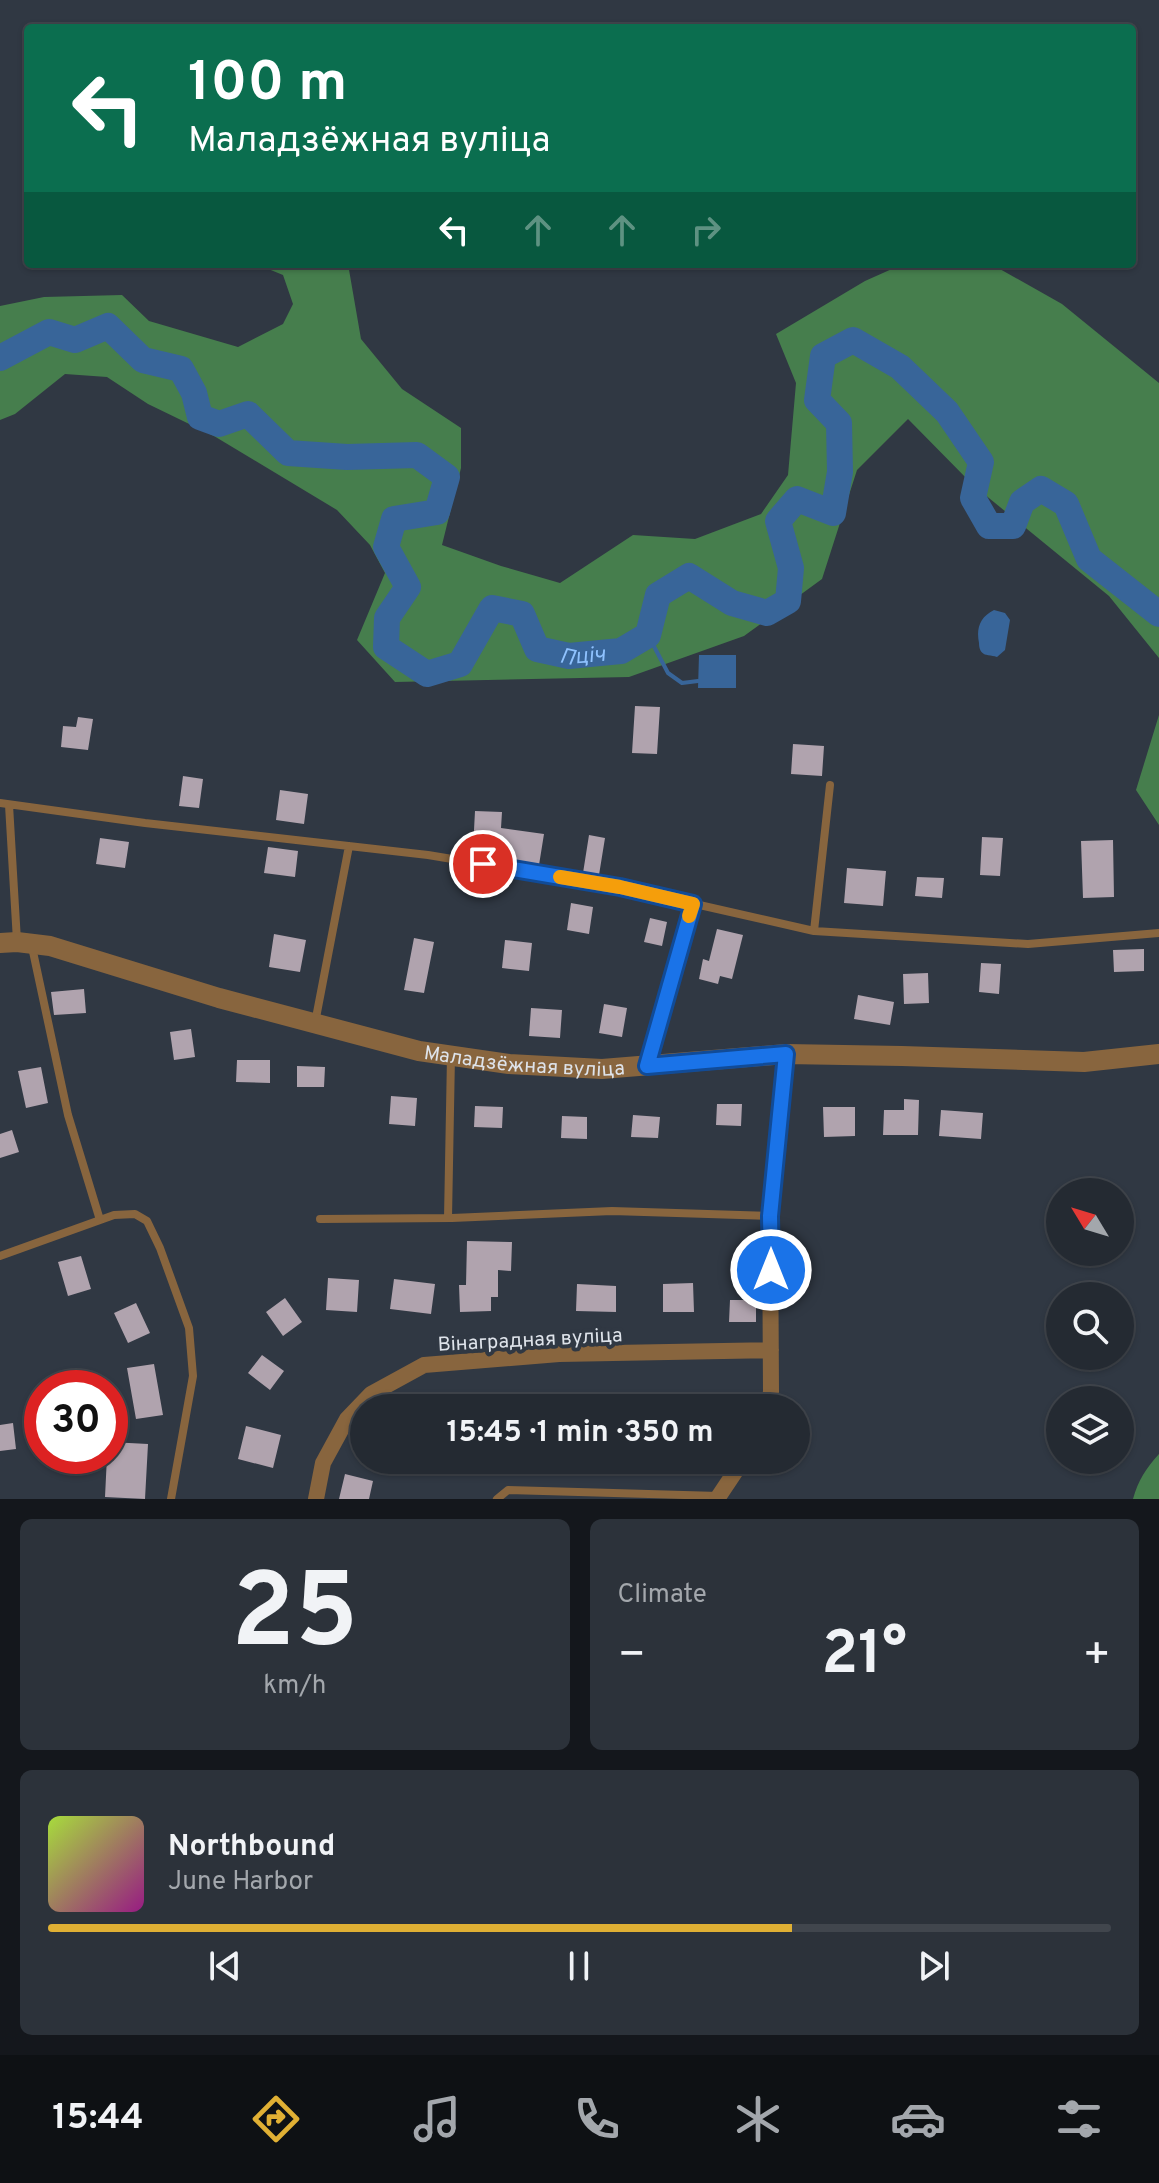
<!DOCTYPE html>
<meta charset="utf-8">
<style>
:root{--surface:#242a32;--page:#2c323a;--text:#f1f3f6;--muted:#a3a7ac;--line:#41464d;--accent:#e0b034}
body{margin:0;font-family:Overpass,sans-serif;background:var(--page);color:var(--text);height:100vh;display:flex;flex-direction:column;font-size:30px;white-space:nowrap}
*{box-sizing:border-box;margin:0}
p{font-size:26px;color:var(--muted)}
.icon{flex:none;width:44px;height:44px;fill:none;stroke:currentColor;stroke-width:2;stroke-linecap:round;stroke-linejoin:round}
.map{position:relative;height:1499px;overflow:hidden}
.sheet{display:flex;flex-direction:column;gap:20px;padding:20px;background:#14171c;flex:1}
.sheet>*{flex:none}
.top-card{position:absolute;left:24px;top:24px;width:1112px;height:244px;border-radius:8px;box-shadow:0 2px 6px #0004,0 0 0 2px var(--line);background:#0b6e4f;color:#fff;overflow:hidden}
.needle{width:52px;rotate:308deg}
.tools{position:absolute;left:1046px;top:1178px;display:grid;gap:16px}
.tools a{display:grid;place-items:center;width:88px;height:88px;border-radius:50%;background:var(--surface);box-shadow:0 2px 6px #0004,0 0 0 2px var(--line);font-size:40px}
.speed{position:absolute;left:24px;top:1370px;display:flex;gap:16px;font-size:40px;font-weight:700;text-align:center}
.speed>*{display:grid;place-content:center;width:104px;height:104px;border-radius:50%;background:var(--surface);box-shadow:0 2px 6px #0004,0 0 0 2px var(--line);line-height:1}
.speed .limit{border:12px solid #d22;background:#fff;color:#111}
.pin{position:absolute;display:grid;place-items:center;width:68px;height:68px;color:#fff;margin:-34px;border:4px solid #fff;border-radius:50%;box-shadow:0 2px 8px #0007}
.me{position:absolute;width:88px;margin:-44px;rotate:0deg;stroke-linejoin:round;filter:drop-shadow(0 0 6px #0008)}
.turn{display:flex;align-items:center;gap:28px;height:168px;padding:0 32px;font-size:36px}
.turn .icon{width:104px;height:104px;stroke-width:2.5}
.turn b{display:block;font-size:56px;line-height:68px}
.lanes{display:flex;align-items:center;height:76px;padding:0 32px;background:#0003;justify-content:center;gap:40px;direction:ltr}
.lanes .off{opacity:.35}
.big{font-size:60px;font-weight:700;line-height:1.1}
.sheet .card{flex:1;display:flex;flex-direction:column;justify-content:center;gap:12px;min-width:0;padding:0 28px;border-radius:12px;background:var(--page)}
.sheet .dial{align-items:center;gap:0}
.dial b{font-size:104px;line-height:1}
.song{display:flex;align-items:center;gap:24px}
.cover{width:96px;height:96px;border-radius:12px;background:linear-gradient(135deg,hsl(80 70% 55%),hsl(310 70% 35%))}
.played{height:8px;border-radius:4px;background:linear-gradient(90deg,var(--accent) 70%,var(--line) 70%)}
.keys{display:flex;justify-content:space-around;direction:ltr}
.heat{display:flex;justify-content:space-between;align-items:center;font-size:44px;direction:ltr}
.sheet .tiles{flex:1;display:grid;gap:20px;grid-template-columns:1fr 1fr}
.card:last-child{grid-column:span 2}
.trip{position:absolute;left:350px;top:1394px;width:460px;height:80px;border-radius:40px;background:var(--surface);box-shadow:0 2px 6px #0004,0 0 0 2px var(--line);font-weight:700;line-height:80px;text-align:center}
.tabs{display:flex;height:128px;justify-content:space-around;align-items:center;background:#0e1114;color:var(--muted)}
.tabs .icon{width:56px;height:56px}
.tabs .active{color:var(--accent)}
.tabs b{font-size:36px;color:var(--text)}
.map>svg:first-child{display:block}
.forest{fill:#467e4d}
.water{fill:#386599}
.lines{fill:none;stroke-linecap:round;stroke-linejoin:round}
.stream{stroke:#386599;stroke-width:4}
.river{stroke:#386599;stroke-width:26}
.building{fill:#b0a3ae}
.service{stroke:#88653e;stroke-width:8}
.minor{stroke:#88653e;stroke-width:16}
.tertiary{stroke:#88653e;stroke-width:20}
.route-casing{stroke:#114b97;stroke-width:20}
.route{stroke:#1a73e8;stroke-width:14}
.slow{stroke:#f59e0b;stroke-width:14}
.labels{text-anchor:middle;stroke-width:8;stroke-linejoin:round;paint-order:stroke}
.street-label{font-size:20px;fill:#dee3ea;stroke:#303843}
.water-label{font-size:22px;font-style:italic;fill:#8fc2fe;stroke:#303843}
</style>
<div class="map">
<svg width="1159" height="1499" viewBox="0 0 1159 1499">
<rect width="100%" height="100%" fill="#303843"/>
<path class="forest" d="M256 264H348L361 339 402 389 461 428V468L442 545 501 566 560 583 633 535 695 539 761 514 788 475 796 383 776 334 865 281 903 264H991L1062 304 1159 383V658L1109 596 973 485 908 419 857 470 822 579 744 636 629 677 395 682 357 640 385 573 370 545 337 510 214 436 148 404 107 377 65 374 15 414 0 420V306L44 297 122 295 149 321 238 347 283 324 293 304 283 275Z
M1159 715V825L1136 790Z
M1159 1454V1499H1133C1138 1481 1146 1468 1159 1454Z"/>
<path class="water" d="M994 610 1005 613 1010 620 1005 650 997 657C996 656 985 655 984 654 980 652 979 647 979 643 976 628 980 617 994 610Z
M699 655H736V688H698Z"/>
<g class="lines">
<path class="stream" d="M648 635 668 673 682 683 698 681"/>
<path class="river" id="s1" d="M0 358 49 332 75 340 108 326 143 360 181 369 194 393 200 417 219 424 248 414 288 453 347 457 417 455 447 477 437 512 394 519 386 547 408 587 387 618 386 647 427 674 460 664 492 608 522 614 537 649 569 656 621 651 648 635 658 595 689 576 732 603 767 613 788 601 791 568 778 521 797 499 833 513 840 472 839 423 817 400 823 356 853 340 900 367 947 412 981 462 973 498 989 526H1013L1022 502 1041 489 1066 504 1089 559 1159 614"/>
</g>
<path class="building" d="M635 706 660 707 657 754 632 753Z
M78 717 93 719 88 750 61 747 63 726 76 727Z
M793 744 824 746 822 776 791 774Z
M183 776 203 779 199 808 179 806Z
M280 790 308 794 304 824 276 820Z
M475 811 502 812 501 828 544 834 539 865 510 861 511 851 473 849Z
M589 835 605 838 599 875 583 873Z
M982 837 1003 838 1000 876 980 875Z
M100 838 129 842 125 868 96 864Z
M1113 840 1114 897 1083 898 1081 841Z
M268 847 298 851 295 877 264 873Z
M847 868 886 871 883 906 844 903Z
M917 877 944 878 942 898 915 896Z
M571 903 593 907 589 934 567 930Z
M650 918 667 922 662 946 644 942Z
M717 929 743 935 732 979 720 976 718 984 699 979 703 959 709 961Z
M274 934 306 940 300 972 269 967Z
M414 938 434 942 424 993 404 990Z
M505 940 532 943 529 971 502 968Z
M1144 949V971L1114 972 1113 950Z
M981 963 1001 964 999 994 979 992Z
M928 973 929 1003 904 1004 903 974Z
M84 989 86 1013 54 1015 51 992Z
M858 995 894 1002 890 1025 854 1019Z
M604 1004 627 1008 622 1037 599 1033Z
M531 1008 562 1010 560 1038 529 1036Z
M191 1029 195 1057 174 1060 170 1032Z
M237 1060H270V1083L236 1082Z
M297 1066 325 1067 324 1087H297Z
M41 1067 48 1103 26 1108 18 1071Z
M391 1096 417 1098 415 1126 389 1124Z
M904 1099 919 1100 918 1135H883L884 1110H904Z
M717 1104H742L741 1126 716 1125Z
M475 1106 503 1107 502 1128 474 1127Z
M823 1107H855V1136L824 1137Z
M941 1110 983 1113 981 1139 939 1136Z
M633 1115 660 1117 658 1138 631 1137Z
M562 1116 587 1117V1139L561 1138Z
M12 1130 19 1152 0 1158V1134Z
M467 1241 512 1242 511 1271 498 1270V1297H491V1311L460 1312 459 1285H466Z
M81 1256 91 1289 68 1296 58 1262Z
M328 1278 359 1280 357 1312 326 1310Z
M394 1279 435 1284 431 1314 390 1309Z
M693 1283 694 1312H663V1284Z
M577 1284 616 1286V1312L576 1311Z
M285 1298 302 1322 283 1336 266 1312Z
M730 1300H756V1322H729Z
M136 1303 150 1333 128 1343 114 1313Z
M262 1355 284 1371 270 1390 248 1373Z
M154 1364 163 1415 136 1419 127 1368Z
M692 1392V1408H650L649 1393Z
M490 1393 491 1408H461V1395Z
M589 1393 621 1394 620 1408H588Z
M13 1423 16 1449 0 1451V1425Z
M246 1426 281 1435 273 1468 238 1459Z
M110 1442 148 1444 145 1499 105 1497 107 1456H110Z
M345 1474 373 1481 369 1499H339Z"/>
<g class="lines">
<path class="service" d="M0 803 145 823 428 855 620 887 814 931 1028 944 1159 933
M9 805 17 941
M814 931 830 785
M32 947 68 1115 100 1220
M315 1023 349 846
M647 1065 693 904
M448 1218 451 1056
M320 1219 452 1218 612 1211 769 1216
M0 1256 114 1215 135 1214 147 1221 160 1248 189 1328 193 1376 171 1499
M497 1499 508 1490 719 1496"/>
<path class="minor" d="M769 1408 771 1391 770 1216 786 1054
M316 1499 323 1463 347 1419 371 1394 424 1365 559 1354 771 1350
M717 1499 743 1460"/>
<path class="tertiary" id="s2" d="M0 943 17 942 50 946 219 998 419 1051 509 1064 602 1069 786 1054 902 1056 1084 1062 1159 1054"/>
</g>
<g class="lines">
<defs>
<path id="route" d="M483 864 620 887 693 904 647 1066 786 1054 770 1216 771 1270"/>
</defs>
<use href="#route" class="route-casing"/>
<use href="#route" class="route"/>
<path class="slow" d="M560 877 620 887 693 904 689 916"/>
</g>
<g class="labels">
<g class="street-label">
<text dy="7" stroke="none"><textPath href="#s2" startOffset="540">Маладзёжная вуліца</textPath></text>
<text transform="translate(530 1339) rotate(-3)" y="7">Вінаградная вуліца</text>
</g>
<g class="water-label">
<text dy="8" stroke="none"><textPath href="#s1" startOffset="1016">Пціч</textPath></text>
</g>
</g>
</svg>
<div class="tools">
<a><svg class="needle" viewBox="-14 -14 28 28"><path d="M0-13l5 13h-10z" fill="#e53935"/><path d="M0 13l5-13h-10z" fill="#a3a7ac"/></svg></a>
<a><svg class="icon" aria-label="search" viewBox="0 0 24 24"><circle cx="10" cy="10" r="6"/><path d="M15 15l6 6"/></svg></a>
<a><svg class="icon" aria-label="layers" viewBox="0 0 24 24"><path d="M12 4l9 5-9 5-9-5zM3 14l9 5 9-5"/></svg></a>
</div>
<div class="speed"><div class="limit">30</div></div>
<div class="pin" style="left:483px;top:864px;background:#d93025"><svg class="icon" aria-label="arrive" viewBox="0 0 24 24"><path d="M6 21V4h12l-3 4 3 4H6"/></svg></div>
<svg class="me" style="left:771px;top:1270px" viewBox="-20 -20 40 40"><circle r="17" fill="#1a73e8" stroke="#fff" stroke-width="3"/><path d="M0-11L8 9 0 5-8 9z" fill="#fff"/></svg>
<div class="trip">15:45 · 1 min · 350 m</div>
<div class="top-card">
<div class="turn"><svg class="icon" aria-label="left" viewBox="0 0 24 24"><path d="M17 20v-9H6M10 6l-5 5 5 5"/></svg><div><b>100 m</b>Маладзёжная вуліца</div></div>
<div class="lanes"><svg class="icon" aria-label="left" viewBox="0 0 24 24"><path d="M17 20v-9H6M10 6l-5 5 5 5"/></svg><svg class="icon off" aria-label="ahead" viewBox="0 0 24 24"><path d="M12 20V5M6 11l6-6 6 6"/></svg><svg class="icon off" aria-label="ahead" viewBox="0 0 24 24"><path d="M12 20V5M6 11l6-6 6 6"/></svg><svg class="icon off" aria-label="right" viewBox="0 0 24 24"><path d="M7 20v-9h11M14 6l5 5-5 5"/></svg></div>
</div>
</div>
<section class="sheet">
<div class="tiles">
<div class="card dial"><b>25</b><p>km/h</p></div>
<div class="card"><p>Climate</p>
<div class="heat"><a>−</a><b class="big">21°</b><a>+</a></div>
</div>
<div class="card">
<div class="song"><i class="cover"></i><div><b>Northbound</b><p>June Harbor</p></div></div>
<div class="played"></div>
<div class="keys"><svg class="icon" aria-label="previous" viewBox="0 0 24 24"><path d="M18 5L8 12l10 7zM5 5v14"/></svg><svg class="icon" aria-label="pause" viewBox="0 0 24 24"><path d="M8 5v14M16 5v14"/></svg><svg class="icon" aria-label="next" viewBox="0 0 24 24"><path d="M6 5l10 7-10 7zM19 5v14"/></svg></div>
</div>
</div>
</section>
<nav class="tabs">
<b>15:44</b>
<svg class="icon active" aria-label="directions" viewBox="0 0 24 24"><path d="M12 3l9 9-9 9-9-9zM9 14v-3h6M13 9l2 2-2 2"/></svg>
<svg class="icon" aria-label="music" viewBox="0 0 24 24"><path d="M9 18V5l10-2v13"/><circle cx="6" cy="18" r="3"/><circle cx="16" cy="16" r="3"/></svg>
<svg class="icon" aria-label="phone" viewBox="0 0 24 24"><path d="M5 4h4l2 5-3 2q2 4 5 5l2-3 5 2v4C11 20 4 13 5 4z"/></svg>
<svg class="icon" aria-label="climate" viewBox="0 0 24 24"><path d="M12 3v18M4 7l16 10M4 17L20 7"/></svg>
<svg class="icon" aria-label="car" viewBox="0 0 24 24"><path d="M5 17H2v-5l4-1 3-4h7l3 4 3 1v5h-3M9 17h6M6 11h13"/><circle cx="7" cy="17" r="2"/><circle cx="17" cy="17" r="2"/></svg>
<svg class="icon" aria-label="filters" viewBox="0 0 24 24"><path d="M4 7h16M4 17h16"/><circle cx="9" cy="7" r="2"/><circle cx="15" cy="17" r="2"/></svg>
</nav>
